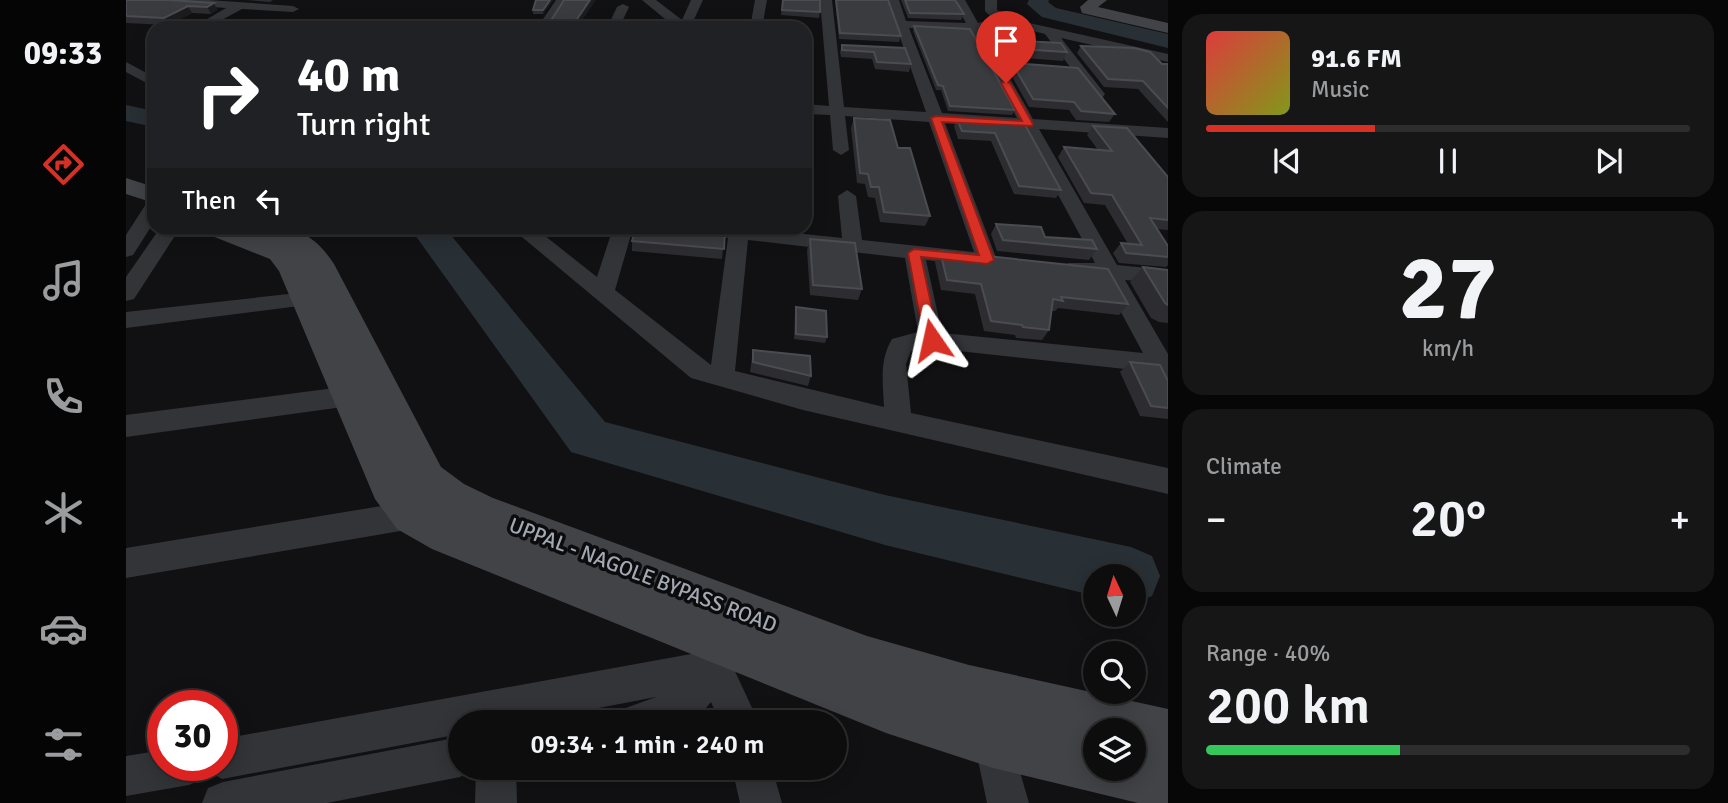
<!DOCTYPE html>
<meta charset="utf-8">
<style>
:root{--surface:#0d0d0e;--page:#161617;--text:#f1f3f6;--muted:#9a9c9e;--line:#2d2d2e;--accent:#d93025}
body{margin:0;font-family:Signika,sans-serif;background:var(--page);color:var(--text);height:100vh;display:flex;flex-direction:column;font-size:26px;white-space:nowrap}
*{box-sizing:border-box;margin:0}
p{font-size:23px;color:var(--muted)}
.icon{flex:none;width:38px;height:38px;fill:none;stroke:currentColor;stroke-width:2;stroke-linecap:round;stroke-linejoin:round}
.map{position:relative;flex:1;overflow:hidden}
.drawer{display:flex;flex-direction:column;gap:14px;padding:14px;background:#070708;width:560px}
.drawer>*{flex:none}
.guide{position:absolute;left:21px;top:21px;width:665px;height:214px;border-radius:21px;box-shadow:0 4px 18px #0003,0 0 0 2px var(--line);background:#202124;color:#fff;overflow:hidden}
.needle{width:46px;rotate:356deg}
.tools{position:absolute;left:957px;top:564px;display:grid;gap:14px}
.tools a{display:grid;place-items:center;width:63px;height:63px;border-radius:50%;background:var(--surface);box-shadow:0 4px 18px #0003,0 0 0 2px var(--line);font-size:35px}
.speed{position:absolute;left:21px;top:690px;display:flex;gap:14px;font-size:35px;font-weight:700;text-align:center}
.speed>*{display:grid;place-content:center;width:91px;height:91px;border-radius:50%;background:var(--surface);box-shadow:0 4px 18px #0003,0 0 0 2px var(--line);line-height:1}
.speed .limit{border:10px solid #d22;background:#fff;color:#111}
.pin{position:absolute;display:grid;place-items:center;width:60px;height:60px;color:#fff;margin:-72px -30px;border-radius:50% 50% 50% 0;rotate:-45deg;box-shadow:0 0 7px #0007}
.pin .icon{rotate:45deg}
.me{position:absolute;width:77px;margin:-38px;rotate:349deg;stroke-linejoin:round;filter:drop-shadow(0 0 5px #0008)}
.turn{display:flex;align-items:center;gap:24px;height:147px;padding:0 35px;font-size:32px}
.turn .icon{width:91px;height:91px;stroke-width:2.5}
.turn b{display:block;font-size:49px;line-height:60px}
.then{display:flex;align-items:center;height:66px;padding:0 35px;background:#0003;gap:14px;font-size:26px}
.big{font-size:52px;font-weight:600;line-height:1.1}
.drawer .widget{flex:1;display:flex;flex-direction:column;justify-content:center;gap:10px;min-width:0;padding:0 24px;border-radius:21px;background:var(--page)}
.drawer .dial{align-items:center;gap:0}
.dial b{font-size:91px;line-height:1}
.song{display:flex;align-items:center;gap:21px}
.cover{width:84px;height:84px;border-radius:10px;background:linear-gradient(135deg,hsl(0 70% 55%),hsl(70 70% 35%))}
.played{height:7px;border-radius:4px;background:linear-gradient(90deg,var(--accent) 35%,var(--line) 35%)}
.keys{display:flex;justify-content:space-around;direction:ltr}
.heat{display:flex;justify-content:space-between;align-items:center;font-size:38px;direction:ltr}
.charge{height:10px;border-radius:5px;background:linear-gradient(90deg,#34c759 40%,var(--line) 0)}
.trip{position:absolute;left:322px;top:710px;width:399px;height:70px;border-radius:35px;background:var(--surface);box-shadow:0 4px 18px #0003,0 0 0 2px var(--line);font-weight:600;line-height:70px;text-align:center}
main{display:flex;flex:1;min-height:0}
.menu{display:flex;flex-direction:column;width:126px;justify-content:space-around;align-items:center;background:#050506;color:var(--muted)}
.menu .icon{width:49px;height:49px}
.menu .on{color:var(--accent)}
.menu b{font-size:32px;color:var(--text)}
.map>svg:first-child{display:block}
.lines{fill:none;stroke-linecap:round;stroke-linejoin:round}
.river{fill:#283036;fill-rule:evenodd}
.street{fill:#323438;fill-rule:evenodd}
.secondary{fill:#414347;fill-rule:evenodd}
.wall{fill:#2d2d31}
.shaded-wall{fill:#1c1c1f}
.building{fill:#3a3b3f;stroke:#4a4c51;stroke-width:2}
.route{fill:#d93025;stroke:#8d1f18;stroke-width:2}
.labels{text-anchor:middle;stroke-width:7;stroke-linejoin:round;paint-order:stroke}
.near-street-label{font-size:21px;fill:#a3a9b3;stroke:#0c0c0e}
</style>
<main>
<nav class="menu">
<b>09:33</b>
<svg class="icon on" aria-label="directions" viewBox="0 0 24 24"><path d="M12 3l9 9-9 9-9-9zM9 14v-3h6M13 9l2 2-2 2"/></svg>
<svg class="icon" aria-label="music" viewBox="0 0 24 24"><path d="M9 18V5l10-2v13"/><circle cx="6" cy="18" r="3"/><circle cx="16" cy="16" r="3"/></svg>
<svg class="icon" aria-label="phone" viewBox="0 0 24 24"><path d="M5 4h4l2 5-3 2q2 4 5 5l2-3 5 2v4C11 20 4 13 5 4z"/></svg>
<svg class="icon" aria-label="climate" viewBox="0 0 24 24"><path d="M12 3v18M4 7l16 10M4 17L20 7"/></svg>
<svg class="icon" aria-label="car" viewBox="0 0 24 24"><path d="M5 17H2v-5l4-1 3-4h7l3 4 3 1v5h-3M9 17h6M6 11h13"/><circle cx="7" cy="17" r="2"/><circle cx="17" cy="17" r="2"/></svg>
<svg class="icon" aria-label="filters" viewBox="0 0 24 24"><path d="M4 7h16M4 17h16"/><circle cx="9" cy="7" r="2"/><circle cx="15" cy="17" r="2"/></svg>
</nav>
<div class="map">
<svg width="1042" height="803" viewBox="0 0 1042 803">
<rect width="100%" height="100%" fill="#111113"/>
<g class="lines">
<path class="river" d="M903 0H923L922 2 930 8 1042 34V48L916 17 901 4Z
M0 105 28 111V127L0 121Z
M284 228H319L479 422 759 495 1005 547 1026 556 1034 576 1026 596 1008 603V576H970V596L759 545 445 452Z"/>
<path class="street" d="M25 0H83L167 6 173 9 167 12 116 9 81 28H66L100 8 31 3Z
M430 0H442L423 28H411Z
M516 0H530L556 20 565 0H577L564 28H550Z
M629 0H641L636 28H624Z
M694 0H706L718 107 800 112 761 0H773L780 21 840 23 827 0H839L852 23 861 21 867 25 856 30 907 119 1042 128V138L913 129 991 265 1042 270V284L999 280 1042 354V385L1033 383 1027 372 796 347 785 351 780 364 785 413 1042 468V494L677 410 565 378 390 232 387 228H409L471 277 487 228H507L489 290 585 365 602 238 560 232 557 228H623L716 238 712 196 721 190 730 196 736 240 848 252 803 122 719 116 723 150 715 155 707 150 704 115 679 114V104L703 106ZM783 28 844 31 891 118 816 113ZM819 123 896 128 969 263H942L939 268 942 273 976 277 1017 353 816 333 800 260 861 267 868 265 871 260ZM622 240 779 258 792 332 766 339C753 361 757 382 758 407L609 371Z
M859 0H871V10L890 20 1042 54V62L935 38 979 94 977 97H967L919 34 869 21 859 11Z
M497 4 503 7 493 28H481L491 7Z
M0 62 28 77V87L0 72Z
M28 203V222L7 255 0 257V235L20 204Z
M34 228H54L8 299 0 301V277Z
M181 292 189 294 192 299 189 304 0 328V312Z
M224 386 233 389 237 396 233 403 224 406 0 437V415Z
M286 501 297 505 301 515 297 525 286 529 0 578V548Z
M594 633 607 638 612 651 607 667 633 723H594L585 702C563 732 526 723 492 723L497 709 530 697 394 723H334V734L96 779 81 770 77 779 63 785 0 796V756L37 750V765H96V739L576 652 581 638Z
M867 722 881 727 903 803H861L848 741 853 727Z
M334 737V768H349L334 777 201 803H76L82 788 97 782Z
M350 768H390L391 803H349Z
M606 768H646L656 803H614Z"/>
<path class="secondary" d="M962 0H981L972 7 1042 23V33L956 13 954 7Z
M0 178 28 187V203L0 194Z
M77 228H115L124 231 122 228C164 228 183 226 208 264L315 467 338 484 367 498 741 636 843 665 1042 709V803H1012L867 768 760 733 306 549 271 529 249 499 153 271 144 259 81 234ZM970 730H1008V768H970Z"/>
</g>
<path class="wall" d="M0 0 88 3 91 10 85 14 66 13 42 25 0 23Z
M120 0H147L144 2Z
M410 0H427L417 14H407V10Z
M657 0 694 12 693 18 655 15Z
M709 0H762L775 36 773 42 713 39Z
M775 0H829L838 14 835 20 782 18Z
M788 26 889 110 886 115 822 111 815 90H810L787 31Z
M874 40 941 52 937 61 875 56 870 49Z
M716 45 779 48 785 64 783 72 749 69 746 59 715 57 714 52Z
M955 46 1042 64V122L1012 89 978 87 951 53Z
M886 63 989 114 983 122 950 120 943 110 903 107 883 71Z
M728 118 772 148 804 216 799 226 754 222 749 198 742 197 739 184 731 183 725 128Z
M831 119 898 123 935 190 930 198 888 194 865 141 832 139 828 126Z
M967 126 1042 177V230L1031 229 1042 246V265L1040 267 993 263 987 253 995 243 1002 244 979 205 958 203 932 157 938 147 972 150 961 135Z
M870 224 919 237 971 249 963 260 871 251 865 234Z
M599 230 596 259 506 251V241Z
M684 239 736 289 732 300 684 295 681 250Z
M814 251 1002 304 993 315 932 308 929 311H925L923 330 916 340 890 338 889 335 858 331 849 294 815 290 809 262Z
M1017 267 1042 270V323L1033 322 1025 318 1004 282Z
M670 307 701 337 699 343 668 339 669 312Z
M627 350 685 376 682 386 624 372Z
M1004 362 1042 381V419L1014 416 994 372Z"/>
<path class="shaded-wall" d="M424 0H427L417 14V10Z
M464 0H470L451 28 447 25Z
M88 3 91 10 85 14 81 7Z
M62 6 66 13 42 25 38 18Z"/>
<path class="building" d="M0 0H44L88 3 81 7 62 6 38 18 0 16Z
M410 0H424L417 10H407Z
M438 0H464L447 25 472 26 471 28H415L419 23 424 22Z
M657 0H694V12L656 10Z
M710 0H762L775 36 714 33Z
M779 0H829L838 14 784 13Z
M788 26 844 29 889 110 824 106 817 86 812 85Z
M874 40 935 43 941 52 878 48Z
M716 45 779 48 785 64 751 62 748 52 716 50Z
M955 46 1008 48 1024 52 1036 64H1042V108L1017 81 982 79Z
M886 63 952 68 989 114 955 111 948 102 907 99Z
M728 118 764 120 772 148H784L804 216 758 212 753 187H745L742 174 734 173Z
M831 119 898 123 935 190 893 186 869 133 836 131Z
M967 126 1001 128 1042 177V220L1024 218 1042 246V257L1000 253 995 243 1016 245 986 195 965 193 938 147 986 151Z
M870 224 915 227 919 237 966 240 971 249 877 240Z
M510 228H584L599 230 598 249 506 241Z
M684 239 729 243 736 289 687 285Z
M814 251 982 269 1002 304 935 297 937 301 927 299 923 330 897 327 896 325 865 321 855 284 821 280Z
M1017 267 1042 270V305L1039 303Z
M670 307 700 311 701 337 670 334Z
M627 350 684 356 685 376 627 362Z
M1004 362 1034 365 1042 381V408L1025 406Z"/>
<path class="route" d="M880 81 884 83 907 124 906 126 816 122 868 260 861 264 795 257 813 340 806 346 798 340 782 253 788 249 853 255 805 118 810 116 896 121 875 83Z"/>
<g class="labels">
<g class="near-street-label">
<text transform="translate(517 575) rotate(21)" y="7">UPPAL - NAGOLE BYPASS ROAD</text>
</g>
</g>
</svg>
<div class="tools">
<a><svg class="needle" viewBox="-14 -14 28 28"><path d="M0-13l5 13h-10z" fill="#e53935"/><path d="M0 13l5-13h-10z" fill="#9a9c9e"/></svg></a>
<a><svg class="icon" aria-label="search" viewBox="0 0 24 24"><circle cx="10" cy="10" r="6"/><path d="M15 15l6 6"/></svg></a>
<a><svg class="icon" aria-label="layers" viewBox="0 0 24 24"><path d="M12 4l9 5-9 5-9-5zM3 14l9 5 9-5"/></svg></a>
</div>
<div class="speed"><div class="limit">30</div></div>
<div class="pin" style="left:880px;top:83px;background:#d93025"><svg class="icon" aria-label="arrive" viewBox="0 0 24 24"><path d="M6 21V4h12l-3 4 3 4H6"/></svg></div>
<svg class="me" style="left:806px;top:340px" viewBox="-20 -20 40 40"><path d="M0-17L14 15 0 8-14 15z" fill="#d93025" stroke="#fff" stroke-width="4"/></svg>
<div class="trip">09:34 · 1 min · 240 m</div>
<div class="guide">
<div class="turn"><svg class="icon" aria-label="right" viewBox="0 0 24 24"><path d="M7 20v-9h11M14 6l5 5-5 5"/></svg><div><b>40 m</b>Turn right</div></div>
<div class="then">Then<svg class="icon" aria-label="left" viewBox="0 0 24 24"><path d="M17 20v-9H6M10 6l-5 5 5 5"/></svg></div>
</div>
</div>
<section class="drawer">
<div class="widget">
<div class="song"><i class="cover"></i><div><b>91.6 FM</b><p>Music</p></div></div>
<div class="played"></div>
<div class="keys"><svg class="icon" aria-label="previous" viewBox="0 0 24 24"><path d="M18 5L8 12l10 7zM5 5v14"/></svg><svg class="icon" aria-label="pause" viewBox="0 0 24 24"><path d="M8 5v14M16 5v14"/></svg><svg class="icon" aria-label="next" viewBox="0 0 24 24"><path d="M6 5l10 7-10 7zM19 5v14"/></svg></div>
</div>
<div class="widget dial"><b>27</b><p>km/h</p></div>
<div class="widget"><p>Climate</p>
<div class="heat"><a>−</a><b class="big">20°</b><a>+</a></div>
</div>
<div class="widget"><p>Range · 40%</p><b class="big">200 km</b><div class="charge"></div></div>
</section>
</main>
